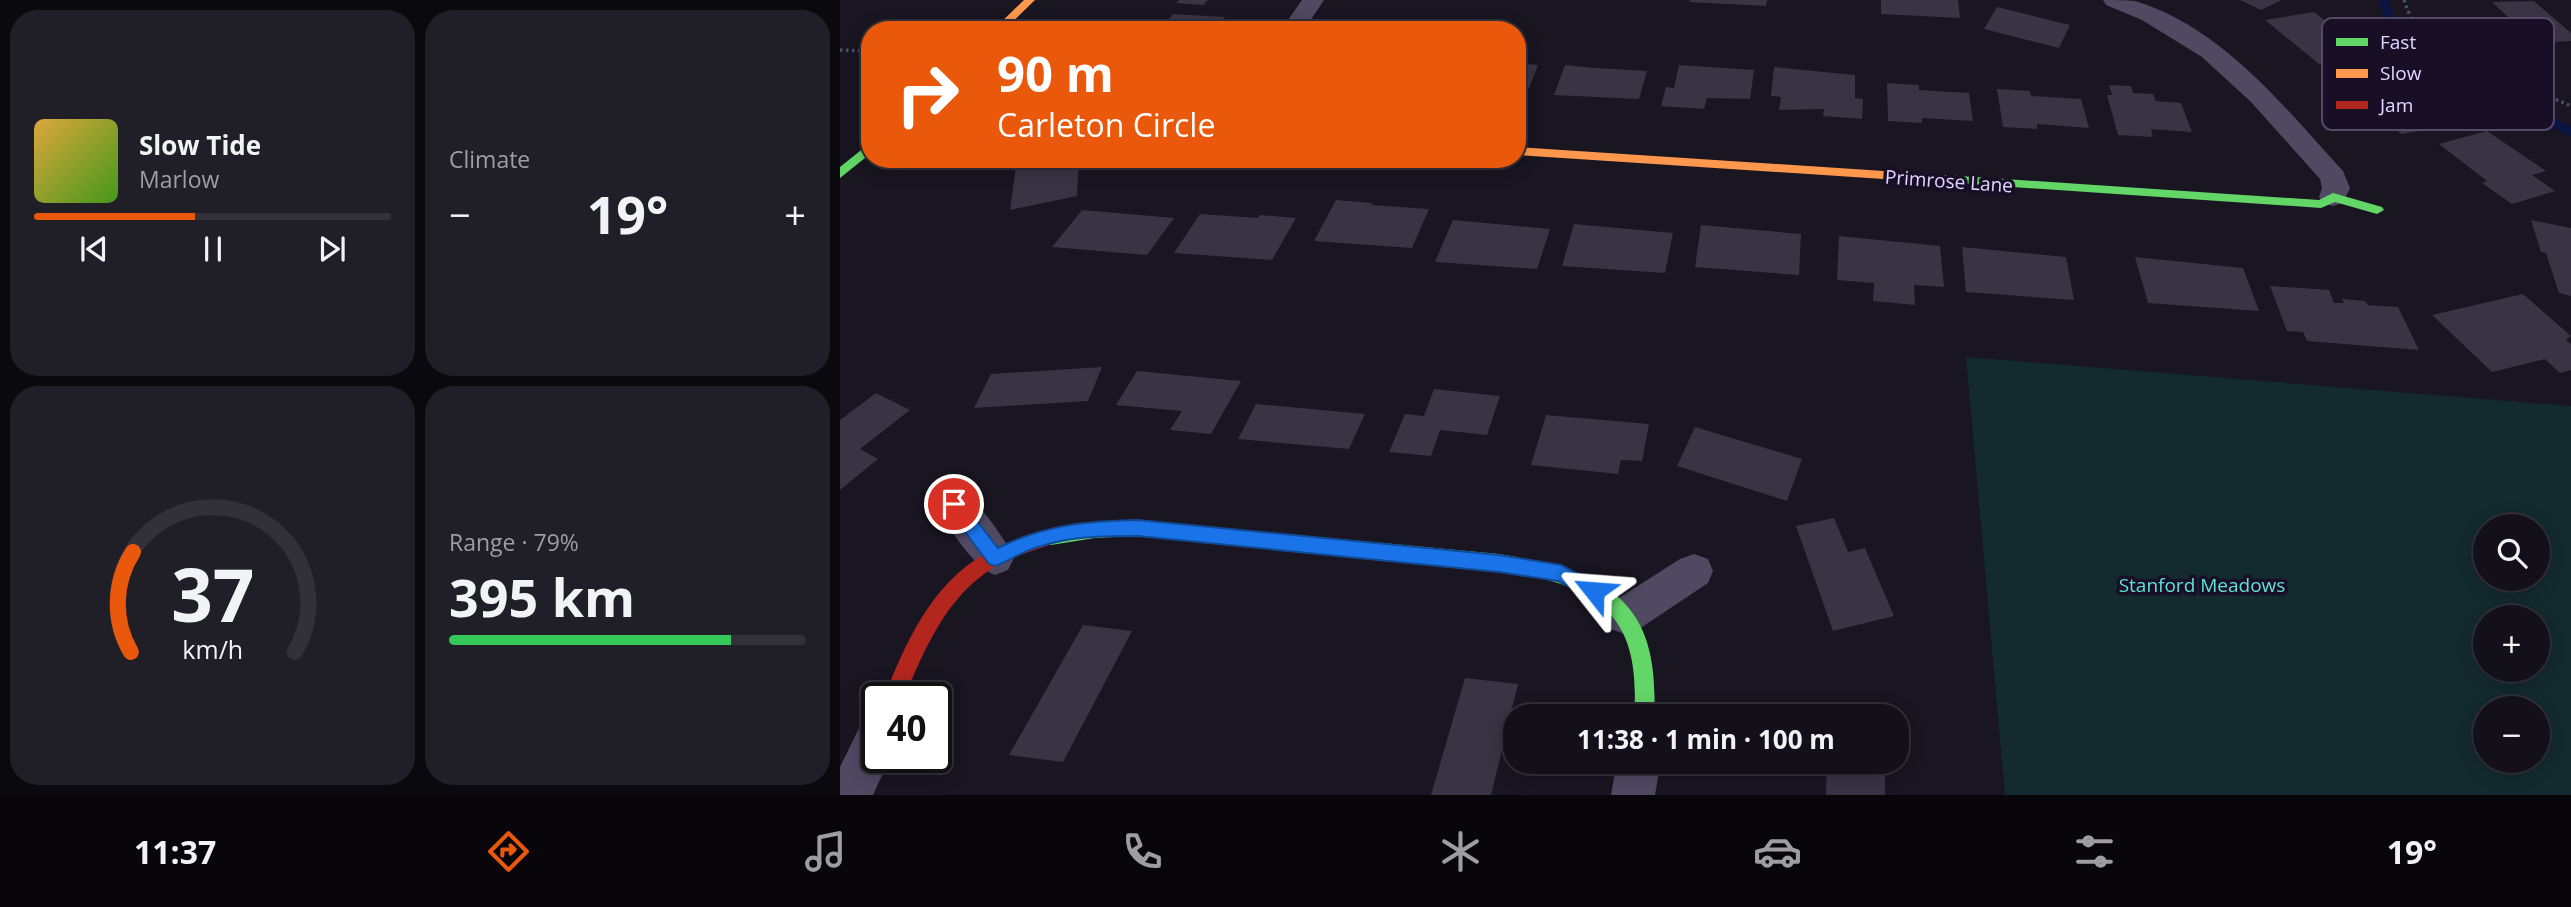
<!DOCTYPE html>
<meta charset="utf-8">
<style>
:root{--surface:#131019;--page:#201e26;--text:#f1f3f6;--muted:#9d9da2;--line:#323038;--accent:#ea580c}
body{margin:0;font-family:"Open Sans",sans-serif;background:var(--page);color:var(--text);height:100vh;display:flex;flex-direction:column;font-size:26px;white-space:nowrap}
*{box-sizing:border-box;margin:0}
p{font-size:23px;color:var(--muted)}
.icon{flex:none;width:38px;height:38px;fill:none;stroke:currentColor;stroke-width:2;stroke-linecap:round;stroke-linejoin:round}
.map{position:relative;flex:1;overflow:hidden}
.details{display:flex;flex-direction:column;gap:10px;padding:10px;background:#0a090e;width:840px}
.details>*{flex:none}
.top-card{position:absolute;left:21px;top:21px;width:665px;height:147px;border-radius:28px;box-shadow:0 4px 18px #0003,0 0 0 2px var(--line);background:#ea580c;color:#fff;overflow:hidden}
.fabs{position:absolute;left:1633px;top:514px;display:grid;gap:14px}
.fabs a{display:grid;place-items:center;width:77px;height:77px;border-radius:50%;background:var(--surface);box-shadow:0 4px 18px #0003,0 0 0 2px var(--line);font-size:35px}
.speed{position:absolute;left:21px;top:682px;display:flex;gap:14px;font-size:35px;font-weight:700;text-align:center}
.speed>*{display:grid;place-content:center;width:91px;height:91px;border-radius:50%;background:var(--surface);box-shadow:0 4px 18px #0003,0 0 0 2px var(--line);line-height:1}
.speed .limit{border:4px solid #111;border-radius:10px;background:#fff;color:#111}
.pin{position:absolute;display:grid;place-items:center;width:60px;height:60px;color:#fff;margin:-30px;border:4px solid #fff;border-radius:50%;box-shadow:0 2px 7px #0007}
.me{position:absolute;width:77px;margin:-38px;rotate:298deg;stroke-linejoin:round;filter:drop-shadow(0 0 5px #0008)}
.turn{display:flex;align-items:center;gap:24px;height:147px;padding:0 21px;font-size:32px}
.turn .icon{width:91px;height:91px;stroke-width:2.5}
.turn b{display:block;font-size:49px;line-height:60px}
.big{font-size:52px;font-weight:700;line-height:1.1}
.details .widget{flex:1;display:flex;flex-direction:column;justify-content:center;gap:10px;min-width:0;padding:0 24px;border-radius:28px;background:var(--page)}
.details .dial{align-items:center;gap:0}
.dial svg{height:182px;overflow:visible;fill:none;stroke:var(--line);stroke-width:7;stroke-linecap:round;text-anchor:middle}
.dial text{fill:var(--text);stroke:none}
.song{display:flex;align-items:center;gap:21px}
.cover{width:84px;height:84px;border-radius:10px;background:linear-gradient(135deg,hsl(40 70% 55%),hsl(100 70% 35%))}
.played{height:7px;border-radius:4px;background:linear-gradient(90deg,var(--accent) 45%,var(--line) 45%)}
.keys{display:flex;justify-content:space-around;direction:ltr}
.heat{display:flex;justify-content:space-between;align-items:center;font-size:38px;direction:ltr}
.charge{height:10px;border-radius:5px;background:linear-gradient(90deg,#34c759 79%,var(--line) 0)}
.details .tiles{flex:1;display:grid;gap:10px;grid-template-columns:repeat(2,1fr)}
.trip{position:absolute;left:663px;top:704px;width:406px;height:70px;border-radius:28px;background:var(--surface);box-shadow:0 4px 18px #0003,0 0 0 2px var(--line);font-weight:700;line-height:70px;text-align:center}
.tab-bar{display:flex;height:112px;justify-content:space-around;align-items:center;background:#08060a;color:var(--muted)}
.tab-bar .icon{width:49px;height:49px}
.tab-bar .selected{color:var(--accent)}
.tab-bar b{font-size:32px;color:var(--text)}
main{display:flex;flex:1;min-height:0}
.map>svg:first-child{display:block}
.green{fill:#132a2f;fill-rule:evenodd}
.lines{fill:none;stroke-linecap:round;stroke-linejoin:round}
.stream{stroke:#0a1543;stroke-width:9}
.building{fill:#393344}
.path{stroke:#4a5363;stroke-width:3.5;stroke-dasharray:2.5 3.5;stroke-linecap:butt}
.street{fill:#4f4962;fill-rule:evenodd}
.fast{fill:#63d668;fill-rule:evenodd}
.slow{fill:#ff974d;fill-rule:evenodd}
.jam{fill:#b3261e;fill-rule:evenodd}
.route{fill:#1a73e8;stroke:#114b97;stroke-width:2}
.labels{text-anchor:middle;stroke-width:7;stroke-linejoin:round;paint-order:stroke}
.street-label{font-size:19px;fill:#e1d5ff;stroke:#180f27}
.park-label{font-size:19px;fill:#5ee2d9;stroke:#180f27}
.key{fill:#180f27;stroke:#544a68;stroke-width:2}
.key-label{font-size:19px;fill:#e1d5ff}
</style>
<main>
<section class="details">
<div class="tiles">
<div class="widget">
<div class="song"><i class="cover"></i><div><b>Slow Tide</b><p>Marlow</p></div></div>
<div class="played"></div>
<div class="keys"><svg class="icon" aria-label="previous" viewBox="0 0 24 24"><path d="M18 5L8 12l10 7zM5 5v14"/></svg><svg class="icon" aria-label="pause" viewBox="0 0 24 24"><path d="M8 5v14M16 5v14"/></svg><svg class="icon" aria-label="next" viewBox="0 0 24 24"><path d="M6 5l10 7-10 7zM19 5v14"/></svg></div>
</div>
<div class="widget"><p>Climate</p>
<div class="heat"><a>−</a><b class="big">19°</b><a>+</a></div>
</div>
<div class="widget dial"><svg viewBox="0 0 100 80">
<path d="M14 69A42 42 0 1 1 86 69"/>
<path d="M14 69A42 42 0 0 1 15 25" stroke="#ea580c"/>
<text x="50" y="56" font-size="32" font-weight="700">37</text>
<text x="50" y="72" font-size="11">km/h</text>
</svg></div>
<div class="widget"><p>Range · 79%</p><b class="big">395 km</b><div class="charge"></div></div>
</div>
</section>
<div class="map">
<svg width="1731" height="795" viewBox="0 0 1731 795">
<rect width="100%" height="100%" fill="#191521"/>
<path class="green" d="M1126 357 1731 406V795H1165ZM1645 527H1698V579H1645ZM1645 618H1698V670H1645ZM1645 709H1698V761H1645Z"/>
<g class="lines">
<path class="stream" d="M1543 0 1558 39 1573 51 1731 132"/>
</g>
<path class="building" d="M339 0H368L363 5 336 3Z
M850 0H927L926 6 849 2Z
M1041 0H1118L1120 18 1041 14Z
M1400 0H1442L1421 10Z
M1694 1 1731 33V41L1710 42 1696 29H1681L1652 2Z
M1157 7 1230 25 1219 48 1144 29Z
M1474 12 1530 55 1479 64 1425 20Z
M333 14 385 17 375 30H320Z
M677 63 698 65 689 88 677 87Z
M725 65 755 68 807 71 799 99 714 95Z
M839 65 914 70 910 99 867 98 864 109 821 106 826 87 834 88Z
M934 67 1015 75V98L1023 99 1022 119 983 116 984 109 939 110 941 97 931 96Z
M1537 70 1595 117 1587 118 1599 128 1561 134 1493 76Z
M1047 83 1079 85V90L1129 93 1133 121 1082 118V123L1048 121Z
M1269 85 1291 86 1293 93 1313 94 1316 101 1341 103 1352 132 1311 129 1313 137 1278 135 1267 95H1272Z
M1157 89 1190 91 1191 96 1241 99 1249 128 1197 124V129L1163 127Z
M1647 131 1706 171 1692 175 1715 191 1672 204 1642 183 1647 181 1599 144Z
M177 159H239L237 196 170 210Z
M496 200 532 203 531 205 589 209 572 248 474 241Z
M242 210 334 218 307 255 212 247Z
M360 214 418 218 420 215 456 218 432 260 334 253Z
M613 220 710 229 697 269 595 262Z
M1691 220 1731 228V296L1719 293 1706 253 1701 252Z
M734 224 833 233 825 273 722 266Z
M861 225 961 234 959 275 855 267Z
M999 236 1100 246 1104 287 1074 285 1075 305 1033 301 1034 283 997 280Z
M1122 247 1226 257 1234 300 1126 292Z
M1295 257 1403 268 1419 311 1308 303Z
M1430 286 1489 290 1494 303H1504L1502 299 1525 301 1528 305 1558 307 1579 350 1467 341 1463 332 1447 331Z
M1683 294 1731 336 1726 340 1731 344V370L1720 373 1705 359 1652 372 1592 315Z
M262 367 248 401 134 408 151 374Z
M297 371 401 381 371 434 330 430 342 411 276 405Z
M594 389 660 396 647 435 600 430 591 456 549 452 565 414 584 416Z
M36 393 70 410 20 449 38 459 0 490V420Z
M416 404 525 414 509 449 398 439Z
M706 415 809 424 802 461 781 460 778 474 691 465Z
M855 427 962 459 947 501 837 466Z
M994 518 1008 552 1025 548 1054 616 993 631 956 526Z
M243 625 292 631 223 762 169 755Z
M625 678 678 684 651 795H591Z
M987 761H1045V795H986Z"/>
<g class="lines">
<path class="path" d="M1564 0 1579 40 1731 106
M0 50 30 51"/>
<path class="street" d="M462 0H484L464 30H441Z
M1263 0C1273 0 1286 0 1295 1 1382 27 1444 107 1503 171L1510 188 1503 203 1493 206 1483 203 1479 197 1482 188 1480 179 1411 102 1362 57 1302 20 1266 5Z
M114 489C136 496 164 537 174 558L168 570 155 575C133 567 107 526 96 504L101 493Z
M854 554 868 559 873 571 868 583 799 629 785 634 771 629 765 616 771 603 840 559Z
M37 716V758H50L33 795H0V767L22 722Z
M777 761H821L815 795H771Z"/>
<path class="fast" d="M30 143V154L0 178V167Z
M1074 173 1479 200 1493 193 1542 207 1544 210 1537 214 1495 202 1481 208 1069 180V174Z
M297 520 659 554C763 571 821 597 814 716H794C802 609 754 586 659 569L297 536 255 538 211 545 205 542 202 537 205 532 211 529 255 522Z"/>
<path class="slow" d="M184 0H195L164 30H153Z
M677 147 1074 173 1080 177 1074 181 677 155Z"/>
<path class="jam" d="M211 529 217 532 220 537 217 542C197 550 175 555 156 566 107 595 85 648 64 698H44C64 645 92 583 145 554 166 543 188 536 211 529Z"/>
</g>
<path class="route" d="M114 497 120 499 158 548C204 525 247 521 298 520L659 555 721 565 760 585 763 591 760 597 754 599 718 581 659 572 298 536C262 536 229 536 195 548 181 552 169 561 155 566L149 564 108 509 105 504 108 499Z"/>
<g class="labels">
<g class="street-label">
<text transform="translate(1109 181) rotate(4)" y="7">Primrose Lane</text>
</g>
<g class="park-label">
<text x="1362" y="592">Stanford Meadows</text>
</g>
</g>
<rect x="1482" y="18" width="232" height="112" rx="10" class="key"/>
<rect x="1496" y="38" width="32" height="8" fill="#63d668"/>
<rect x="1496" y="69" width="32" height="9" fill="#ff974d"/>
<rect x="1496" y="101" width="32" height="8" fill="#b3261e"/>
<g class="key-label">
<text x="1540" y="49">Fast</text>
<text x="1540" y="80">Slow</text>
<text x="1540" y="112">Jam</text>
</g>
</svg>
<div class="fabs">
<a><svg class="icon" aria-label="search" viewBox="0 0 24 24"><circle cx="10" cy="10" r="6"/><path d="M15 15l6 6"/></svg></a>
<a>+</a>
<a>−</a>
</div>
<div class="speed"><div class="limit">40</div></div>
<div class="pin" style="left:114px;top:504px;background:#d93025"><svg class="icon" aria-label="arrive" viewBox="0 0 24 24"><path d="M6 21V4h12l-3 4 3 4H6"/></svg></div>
<svg class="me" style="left:754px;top:591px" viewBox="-20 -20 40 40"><path d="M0-17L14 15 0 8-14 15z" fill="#1a73e8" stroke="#fff" stroke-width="4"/></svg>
<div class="trip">11:38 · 1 min · 100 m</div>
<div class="top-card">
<div class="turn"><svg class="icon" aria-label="right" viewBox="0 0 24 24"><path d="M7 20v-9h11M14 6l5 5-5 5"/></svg><div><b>90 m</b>Carleton Circle</div></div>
</div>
</div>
</main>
<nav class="tab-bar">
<b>11:37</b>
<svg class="icon selected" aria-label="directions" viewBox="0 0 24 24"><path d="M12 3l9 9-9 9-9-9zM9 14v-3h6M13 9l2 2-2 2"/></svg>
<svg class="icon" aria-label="music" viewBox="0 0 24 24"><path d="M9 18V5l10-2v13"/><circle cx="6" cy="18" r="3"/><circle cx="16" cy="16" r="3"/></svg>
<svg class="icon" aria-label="phone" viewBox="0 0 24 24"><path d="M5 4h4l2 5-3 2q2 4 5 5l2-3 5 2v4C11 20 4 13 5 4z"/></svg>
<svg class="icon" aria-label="climate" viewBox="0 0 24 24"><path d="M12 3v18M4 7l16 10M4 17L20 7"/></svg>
<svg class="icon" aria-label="car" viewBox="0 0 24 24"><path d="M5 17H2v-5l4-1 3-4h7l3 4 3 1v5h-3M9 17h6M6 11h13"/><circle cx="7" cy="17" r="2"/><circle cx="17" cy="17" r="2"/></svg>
<svg class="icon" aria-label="filters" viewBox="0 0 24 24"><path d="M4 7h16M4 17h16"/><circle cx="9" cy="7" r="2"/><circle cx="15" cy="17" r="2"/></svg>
<b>19°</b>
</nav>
